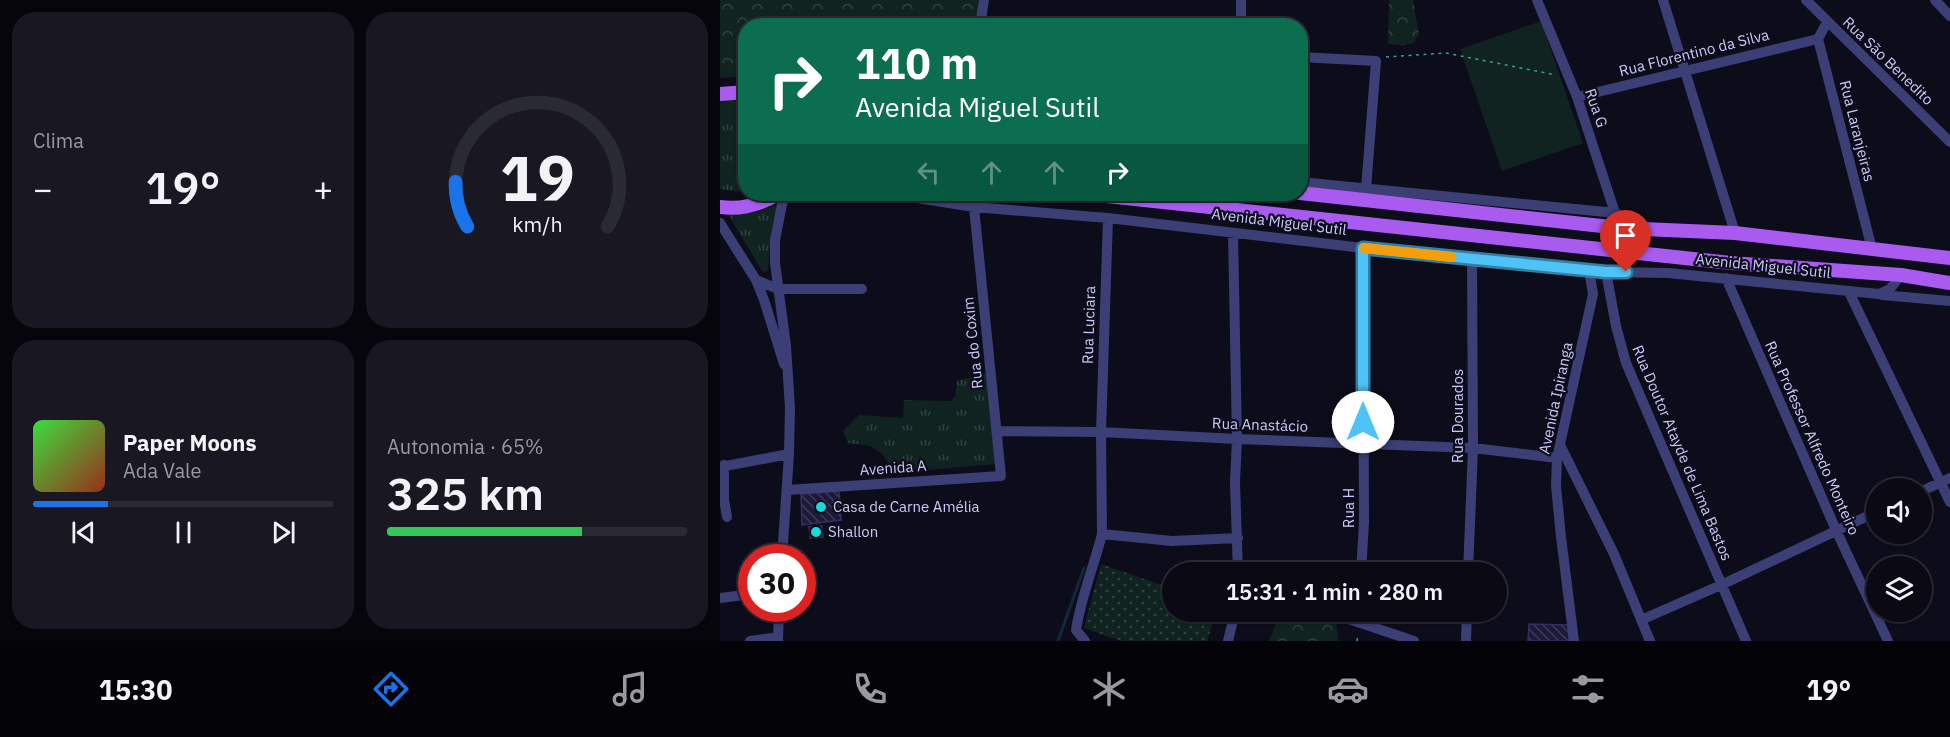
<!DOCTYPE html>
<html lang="pt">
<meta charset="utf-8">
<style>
:root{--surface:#0a0914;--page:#181722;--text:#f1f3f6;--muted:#999aa0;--line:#2a2a34;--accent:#1a73e8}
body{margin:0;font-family:"IBM Plex Sans",sans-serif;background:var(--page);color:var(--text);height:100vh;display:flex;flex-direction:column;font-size:22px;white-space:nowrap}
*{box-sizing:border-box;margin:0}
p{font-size:20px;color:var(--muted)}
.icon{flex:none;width:33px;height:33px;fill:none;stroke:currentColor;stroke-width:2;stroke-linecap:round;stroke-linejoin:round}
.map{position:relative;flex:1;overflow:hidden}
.details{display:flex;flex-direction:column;gap:12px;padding:12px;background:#06050b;width:720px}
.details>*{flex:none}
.hud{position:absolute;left:18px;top:18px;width:570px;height:183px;border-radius:24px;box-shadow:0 2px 4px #0004,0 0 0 2px var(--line);background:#0b6e4f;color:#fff;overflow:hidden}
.buttons{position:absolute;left:1146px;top:478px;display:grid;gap:12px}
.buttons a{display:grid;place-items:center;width:66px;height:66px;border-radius:50%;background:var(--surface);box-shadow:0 2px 4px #0004,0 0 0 2px var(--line);font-size:30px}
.speed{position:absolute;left:18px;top:544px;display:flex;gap:12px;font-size:30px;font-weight:700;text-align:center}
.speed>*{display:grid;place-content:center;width:78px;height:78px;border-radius:50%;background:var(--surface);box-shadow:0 2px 4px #0004,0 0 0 2px var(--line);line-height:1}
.speed .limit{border:9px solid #d22;background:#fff;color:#111}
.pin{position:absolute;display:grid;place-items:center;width:51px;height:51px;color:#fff;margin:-62px -26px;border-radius:50% 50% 50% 0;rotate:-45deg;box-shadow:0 0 6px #0007}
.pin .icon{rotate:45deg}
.me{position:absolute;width:66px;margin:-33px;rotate:0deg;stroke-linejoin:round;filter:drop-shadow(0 0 4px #0008)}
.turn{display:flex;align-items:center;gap:21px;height:126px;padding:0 18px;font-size:27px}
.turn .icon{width:78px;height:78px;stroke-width:2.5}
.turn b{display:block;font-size:42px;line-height:51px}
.lanes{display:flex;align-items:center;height:57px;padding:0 18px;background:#0003;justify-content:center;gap:30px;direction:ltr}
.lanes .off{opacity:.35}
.big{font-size:45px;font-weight:600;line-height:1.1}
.details .tile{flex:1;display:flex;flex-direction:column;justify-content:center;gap:9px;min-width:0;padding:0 21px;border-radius:24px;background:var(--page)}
.details .dial{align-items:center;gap:0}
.dial svg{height:156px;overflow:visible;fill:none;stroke:var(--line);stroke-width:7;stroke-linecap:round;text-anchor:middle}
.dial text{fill:var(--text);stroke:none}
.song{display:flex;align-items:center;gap:18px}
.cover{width:72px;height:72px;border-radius:9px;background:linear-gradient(135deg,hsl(120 70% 55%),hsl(10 70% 35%))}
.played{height:6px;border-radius:3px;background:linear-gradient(90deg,var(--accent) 25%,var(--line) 25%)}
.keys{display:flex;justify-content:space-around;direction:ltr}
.heat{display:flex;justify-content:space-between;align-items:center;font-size:33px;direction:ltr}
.charge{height:9px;border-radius:4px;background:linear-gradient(90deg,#34c759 65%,var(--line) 0)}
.details .tiles{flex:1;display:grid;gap:12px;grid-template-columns:repeat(2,1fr)}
.trip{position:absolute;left:442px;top:562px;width:345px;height:60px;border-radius:30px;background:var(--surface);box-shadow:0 2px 4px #0004,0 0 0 2px var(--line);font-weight:600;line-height:60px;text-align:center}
.tab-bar{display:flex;height:96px;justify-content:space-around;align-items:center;background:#040408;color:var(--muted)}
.tab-bar .icon{width:42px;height:42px}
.tab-bar .current{color:var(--accent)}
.tab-bar b{font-size:27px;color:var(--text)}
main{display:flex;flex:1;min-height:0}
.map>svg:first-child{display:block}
.grass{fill:url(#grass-tufts)}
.forest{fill:url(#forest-crowns)}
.park{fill:url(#park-dots)}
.garden{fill:#102320}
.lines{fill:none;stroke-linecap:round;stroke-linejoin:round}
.stream{stroke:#11283e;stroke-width:3}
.building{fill:url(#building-back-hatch);stroke:#332e63;stroke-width:1.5}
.path{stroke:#37a190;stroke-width:1.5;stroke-dasharray:3 4.5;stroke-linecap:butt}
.minor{stroke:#3b3f75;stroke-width:10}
.major{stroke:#a95bf0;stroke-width:14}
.route-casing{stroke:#337fa1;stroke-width:15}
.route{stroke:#4fc3f7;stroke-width:10}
.slow{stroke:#f59e0b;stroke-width:10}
.poi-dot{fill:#15dbdb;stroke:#0d0c1a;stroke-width:2}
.labels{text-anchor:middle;stroke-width:4.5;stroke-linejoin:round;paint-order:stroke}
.street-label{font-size:15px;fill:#cacafa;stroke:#0d0c1a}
.poi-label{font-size:15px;fill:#cacafa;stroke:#0d0c1a;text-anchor:start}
</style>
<main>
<section class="details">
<div class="tiles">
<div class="tile"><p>Clima</p>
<div class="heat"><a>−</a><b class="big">19°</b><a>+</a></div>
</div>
<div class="tile dial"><svg viewBox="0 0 100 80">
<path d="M14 69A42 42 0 1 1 86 69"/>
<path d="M14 69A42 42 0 0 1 8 46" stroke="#1a73e8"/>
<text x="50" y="56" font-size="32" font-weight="700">19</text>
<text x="50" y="72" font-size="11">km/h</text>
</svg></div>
<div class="tile">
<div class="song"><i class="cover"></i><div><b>Paper Moons</b><p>Ada Vale</p></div></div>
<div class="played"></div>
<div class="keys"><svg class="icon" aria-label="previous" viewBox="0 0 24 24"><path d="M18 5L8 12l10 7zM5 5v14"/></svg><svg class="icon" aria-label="pause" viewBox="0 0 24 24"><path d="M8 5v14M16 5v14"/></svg><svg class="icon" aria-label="next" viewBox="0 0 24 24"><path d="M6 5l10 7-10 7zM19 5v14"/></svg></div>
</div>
<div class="tile"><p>Autonomia · 65%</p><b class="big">325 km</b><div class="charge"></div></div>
</div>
</section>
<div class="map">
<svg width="1230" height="641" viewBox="0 0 1230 641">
<defs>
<pattern id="grass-tufts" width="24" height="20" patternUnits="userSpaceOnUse" patternTransform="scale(1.5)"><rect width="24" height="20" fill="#102320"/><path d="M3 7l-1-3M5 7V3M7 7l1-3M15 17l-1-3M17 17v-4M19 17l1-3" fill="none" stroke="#314241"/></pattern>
<pattern id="forest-crowns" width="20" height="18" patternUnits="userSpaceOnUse" patternTransform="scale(1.5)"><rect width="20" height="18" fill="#102320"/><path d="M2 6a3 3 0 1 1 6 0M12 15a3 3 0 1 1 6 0" fill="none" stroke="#314241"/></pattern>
<pattern id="park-dots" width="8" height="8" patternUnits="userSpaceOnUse" patternTransform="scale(1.5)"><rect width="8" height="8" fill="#102320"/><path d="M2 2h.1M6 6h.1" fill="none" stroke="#314241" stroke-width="1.8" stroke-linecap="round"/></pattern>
<pattern id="building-back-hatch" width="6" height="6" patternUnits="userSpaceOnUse" patternTransform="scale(1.5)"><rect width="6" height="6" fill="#1d1a39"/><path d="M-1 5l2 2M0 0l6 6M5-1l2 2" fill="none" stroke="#3c3a57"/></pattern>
</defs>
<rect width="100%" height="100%" fill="#0d0c1a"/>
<path class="grass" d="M19 98 25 99V192H22L0 189V100Z
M57 205 51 232 48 270 45 272 42 271 8 214 37 212Z
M267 373 277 464 174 473 163 455 151 446 128 443 123 431 139 415 183 418 184 400 230 401 235 397 237 381Z"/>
<path class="forest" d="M0 0H262L258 25 26 26 25 78 12 77 0 78Z
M669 0H693L699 34 694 43 684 45 668 44Z
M560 612H588L616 621 618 641H549Z"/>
<path class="park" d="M381 564 453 589V612H496L487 641H401L364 628Z"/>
<path class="garden" d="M821 21 863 143 782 171 740 49Z"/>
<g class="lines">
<path class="stream" d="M338 641 364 568"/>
</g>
<path class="building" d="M119 491 121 520 82 525 81 494Z
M102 526 103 537 90 538 89 527Z
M809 624 848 625 849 641H808Z"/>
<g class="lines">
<path class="path" d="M666 57 726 53 836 75
M637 641 638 635"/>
<path class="minor" d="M521 0V26
M817 0 857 97 897 219
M943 0 1015 233
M1086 0 1230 142
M1215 0 1230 16
M1107 22 1098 39 1152 249
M260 26 264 0
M580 57 656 61 646 189
M857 97 1098 39
M580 182 896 213
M172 194 254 207 388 218 643 248 886 272 948 273 1159 294 1170 289 1181 275
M388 218 381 432 382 534 452 541 518 538
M0 223 36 280 44 300 64 364
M513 234 517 439 515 482 518 573
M886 272 896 326 906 363 1026 641
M1006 278 1116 530 1168 641
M36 280 58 289H142
M1129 292 1230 502
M1162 295 1230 301
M277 431 381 432 517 439 753 448 837 458
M840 445 894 554 930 641
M4 465V500L7 517
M0 467 69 454
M67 490 281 476 254 207
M1202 491 1230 478
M62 558 69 454 70 408 66 346 55 263V240L64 194
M641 573 644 522 643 248
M748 573 753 448 752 259
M0 598 32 594
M608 612 694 641
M921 620 1001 585 1156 512
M30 641 58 637
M58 641 59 609
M365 641 356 630C361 597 374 566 382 534
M508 641 515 612
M746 641 747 612
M854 641 841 537 836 486 837 458 873 294 869 270"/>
<path class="major" d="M0 94 26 92
M580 193 900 228 1015 233 1230 258
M368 194 1011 263 1181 275 1230 283
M0 207C20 210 41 204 58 194"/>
</g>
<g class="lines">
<defs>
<path id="route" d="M643 422V248L886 272H906"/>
</defs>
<use href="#route" class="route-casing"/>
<use href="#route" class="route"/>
<path class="slow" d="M644 248 731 257"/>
</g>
<g class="poi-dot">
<circle cx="101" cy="507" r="6"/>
<circle cx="96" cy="532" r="6"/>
</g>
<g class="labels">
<g class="street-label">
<text transform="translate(974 53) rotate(-14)" y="5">Rua Florentino da Silva</text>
<text transform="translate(1168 61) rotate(44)" y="5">Rua São Benedito</text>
<text transform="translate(876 108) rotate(71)" y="5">Rua G</text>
<text transform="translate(1137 131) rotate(76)" y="5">Rua Laranjeiras</text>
<text transform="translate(559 222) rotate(7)" y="5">Avenida Miguel Sutil</text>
<text transform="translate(1043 266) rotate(6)" y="5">Avenida Miguel Sutil</text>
<text transform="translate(369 325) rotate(-88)" y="5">Rua Luciara</text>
<text transform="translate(253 343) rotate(-96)" y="5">Rua do Coxim</text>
<text transform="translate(836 398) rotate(-78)" y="5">Avenida Ipiranga</text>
<text transform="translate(738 416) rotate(-90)" y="5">Rua Dourados</text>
<text transform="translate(540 425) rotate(2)" y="5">Rua Anastácio</text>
<text transform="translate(1092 438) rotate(66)" y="5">Rua Professor Alfredo Monteiro</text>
<text transform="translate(962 453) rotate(67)" y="5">Rua Doutor Atayde de Lima Bastos</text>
<text transform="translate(173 468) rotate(-4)" y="5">Avenida A</text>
<text transform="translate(629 508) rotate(-90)" y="5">Rua H</text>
</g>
<g class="poi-label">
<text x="113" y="512">Casa de Carne Amélia</text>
<text x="108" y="537">Shallon</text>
</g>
</g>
</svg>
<div class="buttons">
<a><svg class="icon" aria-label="sound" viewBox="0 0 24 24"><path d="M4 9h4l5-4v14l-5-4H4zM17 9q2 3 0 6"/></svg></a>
<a><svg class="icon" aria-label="layers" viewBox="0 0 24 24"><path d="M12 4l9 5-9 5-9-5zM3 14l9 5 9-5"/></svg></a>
</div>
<div class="speed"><div class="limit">30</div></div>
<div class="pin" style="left:906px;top:272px;background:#d93025"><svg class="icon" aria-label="arrive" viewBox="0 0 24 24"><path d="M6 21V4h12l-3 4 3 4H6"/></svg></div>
<svg class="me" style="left:643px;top:422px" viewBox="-20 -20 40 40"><circle r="19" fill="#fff"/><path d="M0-13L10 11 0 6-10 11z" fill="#4fc3f7"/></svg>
<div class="trip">15:31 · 1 min · 280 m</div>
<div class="hud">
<div class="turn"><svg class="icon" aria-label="right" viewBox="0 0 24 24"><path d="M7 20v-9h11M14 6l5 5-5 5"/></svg><div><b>110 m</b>Avenida Miguel Sutil</div></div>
<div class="lanes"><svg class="icon off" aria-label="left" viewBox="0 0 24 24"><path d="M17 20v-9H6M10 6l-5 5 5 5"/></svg><svg class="icon off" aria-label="ahead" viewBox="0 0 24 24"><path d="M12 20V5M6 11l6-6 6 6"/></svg><svg class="icon off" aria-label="ahead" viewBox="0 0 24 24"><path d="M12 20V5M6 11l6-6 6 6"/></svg><svg class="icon" aria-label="right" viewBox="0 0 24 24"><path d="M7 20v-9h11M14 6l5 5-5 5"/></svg></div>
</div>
</div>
</main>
<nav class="tab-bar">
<b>15:30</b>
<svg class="icon current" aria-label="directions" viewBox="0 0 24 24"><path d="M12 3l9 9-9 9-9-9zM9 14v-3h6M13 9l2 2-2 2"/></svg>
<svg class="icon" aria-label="music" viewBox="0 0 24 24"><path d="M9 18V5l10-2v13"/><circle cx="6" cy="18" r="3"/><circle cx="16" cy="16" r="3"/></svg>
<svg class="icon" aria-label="phone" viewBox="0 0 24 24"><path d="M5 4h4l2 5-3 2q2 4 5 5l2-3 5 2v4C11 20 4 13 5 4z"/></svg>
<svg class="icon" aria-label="climate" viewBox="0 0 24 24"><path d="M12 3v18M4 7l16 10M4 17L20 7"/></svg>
<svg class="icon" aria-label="car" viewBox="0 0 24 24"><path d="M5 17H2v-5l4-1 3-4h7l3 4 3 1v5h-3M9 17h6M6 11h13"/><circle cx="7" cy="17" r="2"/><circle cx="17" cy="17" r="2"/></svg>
<svg class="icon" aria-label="filters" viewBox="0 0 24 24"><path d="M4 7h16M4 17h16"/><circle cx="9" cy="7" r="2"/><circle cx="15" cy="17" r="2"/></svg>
<b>19°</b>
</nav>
